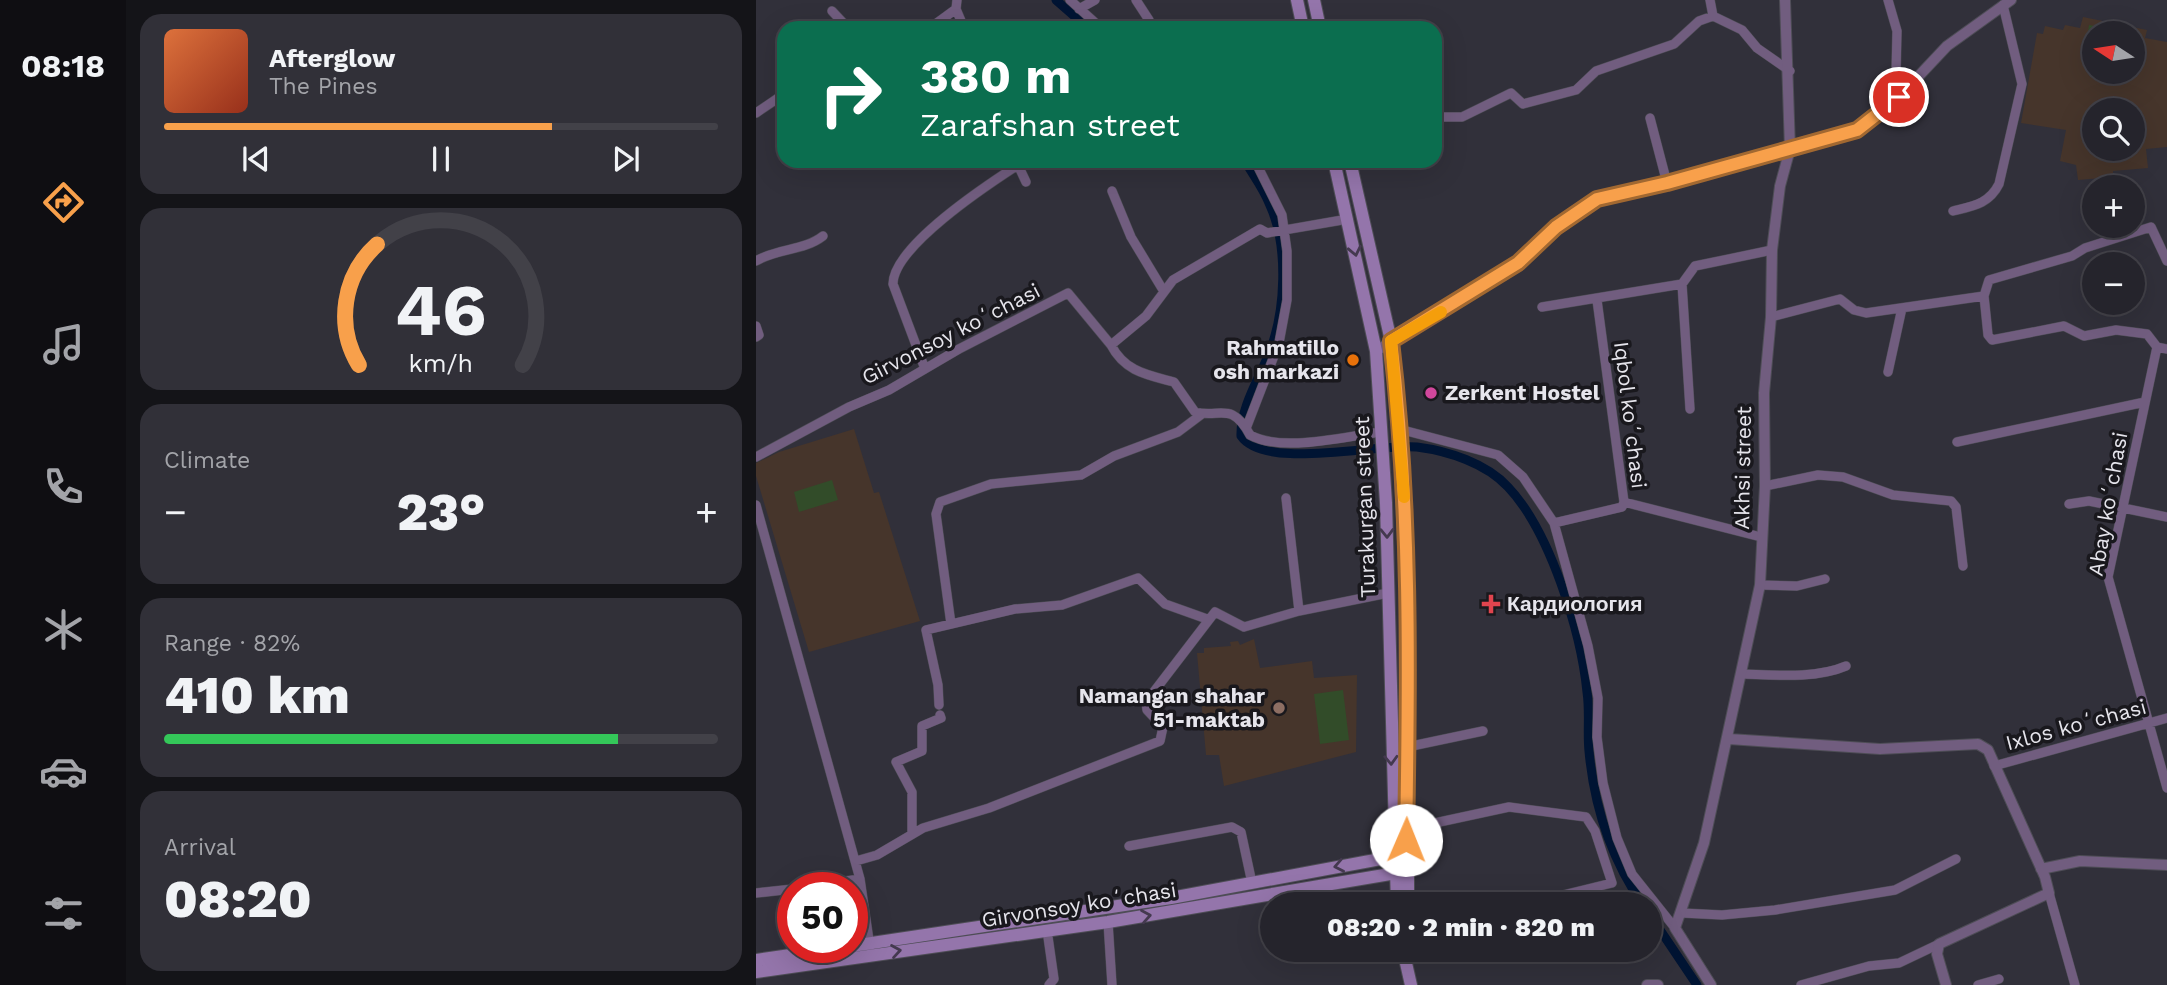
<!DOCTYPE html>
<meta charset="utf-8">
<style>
:root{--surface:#25242c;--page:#313038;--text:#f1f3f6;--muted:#a3a4a9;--line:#424148;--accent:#f8a04b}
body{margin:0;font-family:"Work Sans",sans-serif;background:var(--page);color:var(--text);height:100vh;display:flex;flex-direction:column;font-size:26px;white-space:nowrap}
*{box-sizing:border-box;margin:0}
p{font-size:23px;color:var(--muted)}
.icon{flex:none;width:38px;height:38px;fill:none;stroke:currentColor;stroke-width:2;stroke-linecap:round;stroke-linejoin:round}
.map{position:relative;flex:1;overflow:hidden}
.details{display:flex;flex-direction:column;gap:14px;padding:14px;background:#141418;width:630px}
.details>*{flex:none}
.banner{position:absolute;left:21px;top:21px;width:665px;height:147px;border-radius:21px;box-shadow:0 7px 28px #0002,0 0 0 2px var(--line);background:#0b6e4f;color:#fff;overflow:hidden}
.needle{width:46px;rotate:282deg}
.buttons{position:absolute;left:1326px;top:21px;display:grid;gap:14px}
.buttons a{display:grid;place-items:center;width:63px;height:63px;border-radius:50%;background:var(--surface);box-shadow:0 7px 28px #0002,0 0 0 2px var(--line);font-size:35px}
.speed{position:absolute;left:21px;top:872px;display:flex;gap:14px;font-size:35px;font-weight:700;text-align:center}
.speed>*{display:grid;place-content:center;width:91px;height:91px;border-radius:50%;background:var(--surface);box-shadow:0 7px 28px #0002,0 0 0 2px var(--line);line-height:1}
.speed .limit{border:10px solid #d22;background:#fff;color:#111}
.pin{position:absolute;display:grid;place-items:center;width:60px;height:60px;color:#fff;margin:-30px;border:4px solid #fff;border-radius:50%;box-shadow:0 2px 7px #0007}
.me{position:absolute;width:77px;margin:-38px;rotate:1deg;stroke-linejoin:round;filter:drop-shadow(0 0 5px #0008)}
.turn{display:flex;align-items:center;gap:24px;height:147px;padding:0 28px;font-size:32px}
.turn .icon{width:91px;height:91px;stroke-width:2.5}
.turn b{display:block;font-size:49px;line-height:60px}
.big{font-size:52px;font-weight:800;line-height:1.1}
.details .widget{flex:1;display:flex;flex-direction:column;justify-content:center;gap:10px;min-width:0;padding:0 24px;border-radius:21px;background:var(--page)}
.details .dial{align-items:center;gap:0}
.dial svg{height:182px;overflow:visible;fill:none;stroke:var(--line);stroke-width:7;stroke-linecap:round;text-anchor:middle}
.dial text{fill:var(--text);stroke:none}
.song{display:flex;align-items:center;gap:21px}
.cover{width:84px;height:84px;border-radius:10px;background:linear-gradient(135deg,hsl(20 70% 55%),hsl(10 70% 35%))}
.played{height:7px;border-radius:4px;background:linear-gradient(90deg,var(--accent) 70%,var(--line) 70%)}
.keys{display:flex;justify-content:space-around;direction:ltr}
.heat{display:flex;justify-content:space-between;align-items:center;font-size:38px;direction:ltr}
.charge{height:10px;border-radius:5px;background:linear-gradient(90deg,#34c759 82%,var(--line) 0)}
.trip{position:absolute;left:504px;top:892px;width:402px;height:70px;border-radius:35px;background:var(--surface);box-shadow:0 7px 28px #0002,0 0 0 2px var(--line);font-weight:800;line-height:70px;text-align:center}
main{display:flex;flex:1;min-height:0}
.tab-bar{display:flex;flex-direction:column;width:126px;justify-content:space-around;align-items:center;background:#0f0e12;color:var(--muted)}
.tab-bar .icon{width:49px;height:49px}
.tab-bar .current{color:var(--accent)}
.tab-bar b{font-size:32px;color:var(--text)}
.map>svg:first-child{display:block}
.education{fill:#46352b;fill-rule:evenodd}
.green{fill:#324c29}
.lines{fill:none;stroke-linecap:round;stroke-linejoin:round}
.canal{stroke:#001433;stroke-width:9}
.minor-casing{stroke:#4e4d56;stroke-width:10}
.tertiary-casing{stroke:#4e4d56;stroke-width:12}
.secondary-casing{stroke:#4e4d56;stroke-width:14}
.minor{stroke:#715d7f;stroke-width:9}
.tertiary{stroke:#715d7f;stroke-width:10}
.secondary{stroke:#9475ab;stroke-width:12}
.oneway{stroke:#44394f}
.route-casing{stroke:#a16831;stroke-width:18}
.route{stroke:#f8a04b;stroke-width:12}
.slow{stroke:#f59e0b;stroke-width:12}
.food-dot{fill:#e8710a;stroke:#19181d;stroke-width:2.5}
.hotel-dot{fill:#d1479c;stroke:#19181d;stroke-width:2.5}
.health-dot{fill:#e0444e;stroke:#19181d;stroke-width:2.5}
.education-dot{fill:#8d6e63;stroke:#19181d;stroke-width:2.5}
.labels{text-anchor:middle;stroke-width:7;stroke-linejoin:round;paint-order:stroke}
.street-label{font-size:21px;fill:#e6e5ec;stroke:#19181d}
.poi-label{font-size:21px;font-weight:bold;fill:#e6e5ec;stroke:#19181d;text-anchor:end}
</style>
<main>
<nav class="tab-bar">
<b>08:18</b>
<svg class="icon current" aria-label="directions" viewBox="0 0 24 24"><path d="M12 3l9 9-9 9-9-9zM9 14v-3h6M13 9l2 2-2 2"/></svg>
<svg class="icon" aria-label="music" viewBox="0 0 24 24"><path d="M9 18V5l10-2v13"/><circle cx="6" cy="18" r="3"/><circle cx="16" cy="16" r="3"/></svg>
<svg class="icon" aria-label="phone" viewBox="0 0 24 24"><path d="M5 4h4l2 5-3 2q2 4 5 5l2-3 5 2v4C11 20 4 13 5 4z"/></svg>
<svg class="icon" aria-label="climate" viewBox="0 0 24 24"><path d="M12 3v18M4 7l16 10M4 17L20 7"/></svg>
<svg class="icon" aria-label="car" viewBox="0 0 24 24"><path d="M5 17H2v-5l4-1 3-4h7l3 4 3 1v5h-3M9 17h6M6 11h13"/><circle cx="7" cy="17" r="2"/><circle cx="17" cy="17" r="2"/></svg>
<svg class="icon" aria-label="filters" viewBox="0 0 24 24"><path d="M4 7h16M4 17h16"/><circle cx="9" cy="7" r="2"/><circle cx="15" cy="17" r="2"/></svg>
</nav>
<section class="details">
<div class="widget">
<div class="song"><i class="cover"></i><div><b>Afterglow</b><p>The Pines</p></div></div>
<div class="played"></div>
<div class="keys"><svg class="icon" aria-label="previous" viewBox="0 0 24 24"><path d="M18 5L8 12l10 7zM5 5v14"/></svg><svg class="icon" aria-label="pause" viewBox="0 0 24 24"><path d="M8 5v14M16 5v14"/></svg><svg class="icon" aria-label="next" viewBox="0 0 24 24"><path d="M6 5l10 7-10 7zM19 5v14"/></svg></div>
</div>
<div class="widget dial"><svg viewBox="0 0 100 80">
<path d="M14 69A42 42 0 1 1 86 69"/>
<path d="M14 69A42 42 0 0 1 22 16" stroke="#f8a04b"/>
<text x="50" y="56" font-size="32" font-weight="700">46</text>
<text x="50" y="72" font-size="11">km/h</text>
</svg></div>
<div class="widget"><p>Climate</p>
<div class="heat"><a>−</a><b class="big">23°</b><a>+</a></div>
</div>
<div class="widget"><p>Range · 82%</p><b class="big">410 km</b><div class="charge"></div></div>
<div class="widget"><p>Arrival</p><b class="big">08:20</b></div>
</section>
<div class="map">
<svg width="1411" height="985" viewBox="0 0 1411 985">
<rect width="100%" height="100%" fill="#31303a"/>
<path class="education" d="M1327 17 1391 30 1389 38 1411 42V147L1390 149 1392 168 1357 171V177L1322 180 1320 165 1304 161 1310 130 1265 123 1281 33 1287 34 1289 26 1307 30 1309 25 1324 28ZM1339 33H1377V72H1339ZM1339 110H1377V149H1339Z
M98 429 118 493 123 492 164 621 53 652 0 476V463L23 452Z
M498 639 504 668 556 661 558 678 601 675 600 752 468 786 463 755H450L441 653H448V648L475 646 474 642 482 641 484 645Z"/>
<path class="green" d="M1333 25 1372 32V33H1339V47L1330 45Z
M76 480 82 500 43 512 38 492Z
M587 690 593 740 564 744 558 694Z"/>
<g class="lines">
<path class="canal" d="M300 0 332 28
M489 161C497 175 507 188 513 203 533 245 530 313 512 356 502 380 484 409 485 436 509 471 621 443 661 447 692 451 730 463 752 487 794 531 825 632 831 692 834 712 831 732 833 751 838 806 856 860 887 905
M894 915 941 985"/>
<defs>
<path id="minor" d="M201 0 200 9 208 28
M314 0 345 28
M380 0 393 20
M954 0 957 16
M1132 0 1141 31 1140 73 1143 97
M323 9 339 0
M76 11 92 28
M174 28 200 9
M0 113 28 94
M679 117H706L755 93 767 104 820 90 840 71 918 44 943 21 957 16 986 30 1001 48 1034 71
M894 118 911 183
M262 165 270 182
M356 191 375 237 407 290
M1197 211C1217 206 1233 204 1243 184L1266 84 1247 5
M0 261C21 248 48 251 67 236
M926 284 934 409
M1228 296 1232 335 1236 340 1308 326 1328 336 1360 330 1391 334 1401 347
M786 307 926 284 939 266 1016 250
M1015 317 1084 299 1098 310 1110 313 1228 296 1233 280 1316 256 1329 248 1395 227 1411 261
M0 326 3 335 0 337
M355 345C369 372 392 375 418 382L439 412C463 419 475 400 494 435 527 453 589 436 626 432
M1401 347 1352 577 1411 788
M1401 347 1411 349
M169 369 137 284C137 247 231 185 262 165L260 161
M1132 372 1146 308
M491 426 523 343 531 300V251L526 215 499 161
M643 429 742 455 767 477 798 523 832 646 842 698 841 737 847 783 861 838 876 874 919 928
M1201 442 1389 402
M0 457 93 407 133 390 203 349 312 293 355 345 390 316 417 280 504 229 511 233 592 219
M1009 486 1062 475 1087 477 1137 495 1195 501 1200 507 1207 566
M530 498 543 611
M868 502 1005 537
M1313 504 1333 501 1411 517
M0 505 104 879 114 947
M798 523 866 507 868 502 841 300
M1004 585 1041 586 1069 579
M195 624 180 514 184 502 235 484 325 475 358 456 422 432 446 414
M987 674C1018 675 1060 679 1090 666
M183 705 182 685 170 630 259 609 306 605 382 578 409 604 451 619
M651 747 727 731
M1238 766 1411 718
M651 829 753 807 830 817 839 831 856 883 767 905
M156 834V792L140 762 166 751V726L185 718 184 715
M373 846 476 827 485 832 496 883
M100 861 121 855 167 828 233 808 404 741 407 727 391 710 390 702 459 612 488 627 543 611 632 593
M47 887 104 879
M0 893 37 889
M1293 893 1319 985
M926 913 966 915 1019 910 1139 890 1200 859
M352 922 356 985
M291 930 298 979 293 985
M1045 985 1113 966 1143 963 1183 944
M1222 985 1243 979"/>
<path id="tertiary" d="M620 351 762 263 800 227 841 199 911 183 1101 130 1143 97 1191 46 1255 0
M973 739 1124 749 1222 744 1232 750 1289 877 1293 893 1183 944 1181 954 1190 985
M1285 869 1324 861 1411 865
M891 985H902
M955 985 919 928 948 843 1004 585 1009 486 1008 393 1015 317 1016 250 1024 186 1034 149 1029 0"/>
<path id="secondary" d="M541 0 547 28
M558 0 564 28
M578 161 620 351 630 503 641 905
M594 161 635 341 643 430 652 631V905
M96 946 415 898 646 855
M647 950 655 985
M0 960 90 947
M0 972 352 922 646 872"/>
</defs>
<use href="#minor" class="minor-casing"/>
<use href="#tertiary" class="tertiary-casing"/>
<use href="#secondary" class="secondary-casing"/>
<use href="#minor" class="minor"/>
<use href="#tertiary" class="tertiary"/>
<use href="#secondary" class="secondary"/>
</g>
<defs><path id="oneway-chevron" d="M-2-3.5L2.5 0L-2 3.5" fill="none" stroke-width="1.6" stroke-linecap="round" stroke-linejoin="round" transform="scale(1.75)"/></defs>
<g class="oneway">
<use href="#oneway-chevron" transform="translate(599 251) rotate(78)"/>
<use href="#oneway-chevron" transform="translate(631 533) rotate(89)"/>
<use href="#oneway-chevron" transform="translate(635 760) rotate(88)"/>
<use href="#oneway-chevron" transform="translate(583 866) rotate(169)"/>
<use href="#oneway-chevron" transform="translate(390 916) rotate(-10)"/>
<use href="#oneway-chevron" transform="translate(140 951) rotate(-9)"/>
</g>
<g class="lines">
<defs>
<path id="route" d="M650 840C653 674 655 507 635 341L762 263 800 227 841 199 911 183 1101 130 1143 97"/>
</defs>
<use href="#route" class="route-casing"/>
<use href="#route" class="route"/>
<path class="slow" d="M648 497 635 341 685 312"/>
</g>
<circle class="food-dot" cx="597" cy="360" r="7"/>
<circle class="hotel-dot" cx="675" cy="393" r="7"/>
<path class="health-dot" d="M731.5 593.5h7v7h7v7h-7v7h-7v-7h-7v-7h7z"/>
<circle class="education-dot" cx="523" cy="708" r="7"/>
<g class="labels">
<g class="street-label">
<text transform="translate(195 334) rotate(-27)" y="7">Girvonsoy koʻchasi</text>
<text transform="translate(874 415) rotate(83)" y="7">Iqbol koʻchasi</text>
<text transform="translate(987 468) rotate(-89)" y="7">Akhsi street</text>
<text transform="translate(1352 504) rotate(-80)" y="7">Abay koʻchasi</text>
<text transform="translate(609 507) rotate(-92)" y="7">Turakurgan street</text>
<text transform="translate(1320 725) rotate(-15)" y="7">Ixlos koʻchasi</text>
<text transform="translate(323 905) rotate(-9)" y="7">Girvonsoy koʻchasi</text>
</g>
<g class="poi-label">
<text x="583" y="355">Rahmatillo<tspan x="583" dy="24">osh markazi</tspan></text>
<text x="689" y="400" text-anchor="start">Zerkent Hostel</text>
<text x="751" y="611" text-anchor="start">Кардиология</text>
<text x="509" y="703">Namangan shahar<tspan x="509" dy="24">51-maktab</tspan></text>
</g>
</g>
</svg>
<div class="buttons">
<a><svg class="needle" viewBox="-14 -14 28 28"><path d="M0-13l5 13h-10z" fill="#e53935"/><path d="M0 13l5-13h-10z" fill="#a3a4a9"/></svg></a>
<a><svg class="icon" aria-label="search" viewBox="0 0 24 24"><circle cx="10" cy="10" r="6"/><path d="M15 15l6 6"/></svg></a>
<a>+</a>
<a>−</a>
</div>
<div class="speed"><div class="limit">50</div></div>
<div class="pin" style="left:1143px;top:97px;background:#d93025"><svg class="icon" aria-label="arrive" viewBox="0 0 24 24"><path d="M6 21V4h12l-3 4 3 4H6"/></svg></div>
<svg class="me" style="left:650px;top:840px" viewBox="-20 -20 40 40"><circle r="19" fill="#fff"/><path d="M0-13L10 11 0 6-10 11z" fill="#f8a04b"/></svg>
<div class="trip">08:20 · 2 min · 820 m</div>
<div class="banner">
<div class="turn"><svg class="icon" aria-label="right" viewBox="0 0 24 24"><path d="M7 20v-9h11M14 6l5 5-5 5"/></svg><div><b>380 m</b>Zarafshan street</div></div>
</div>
</div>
</main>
